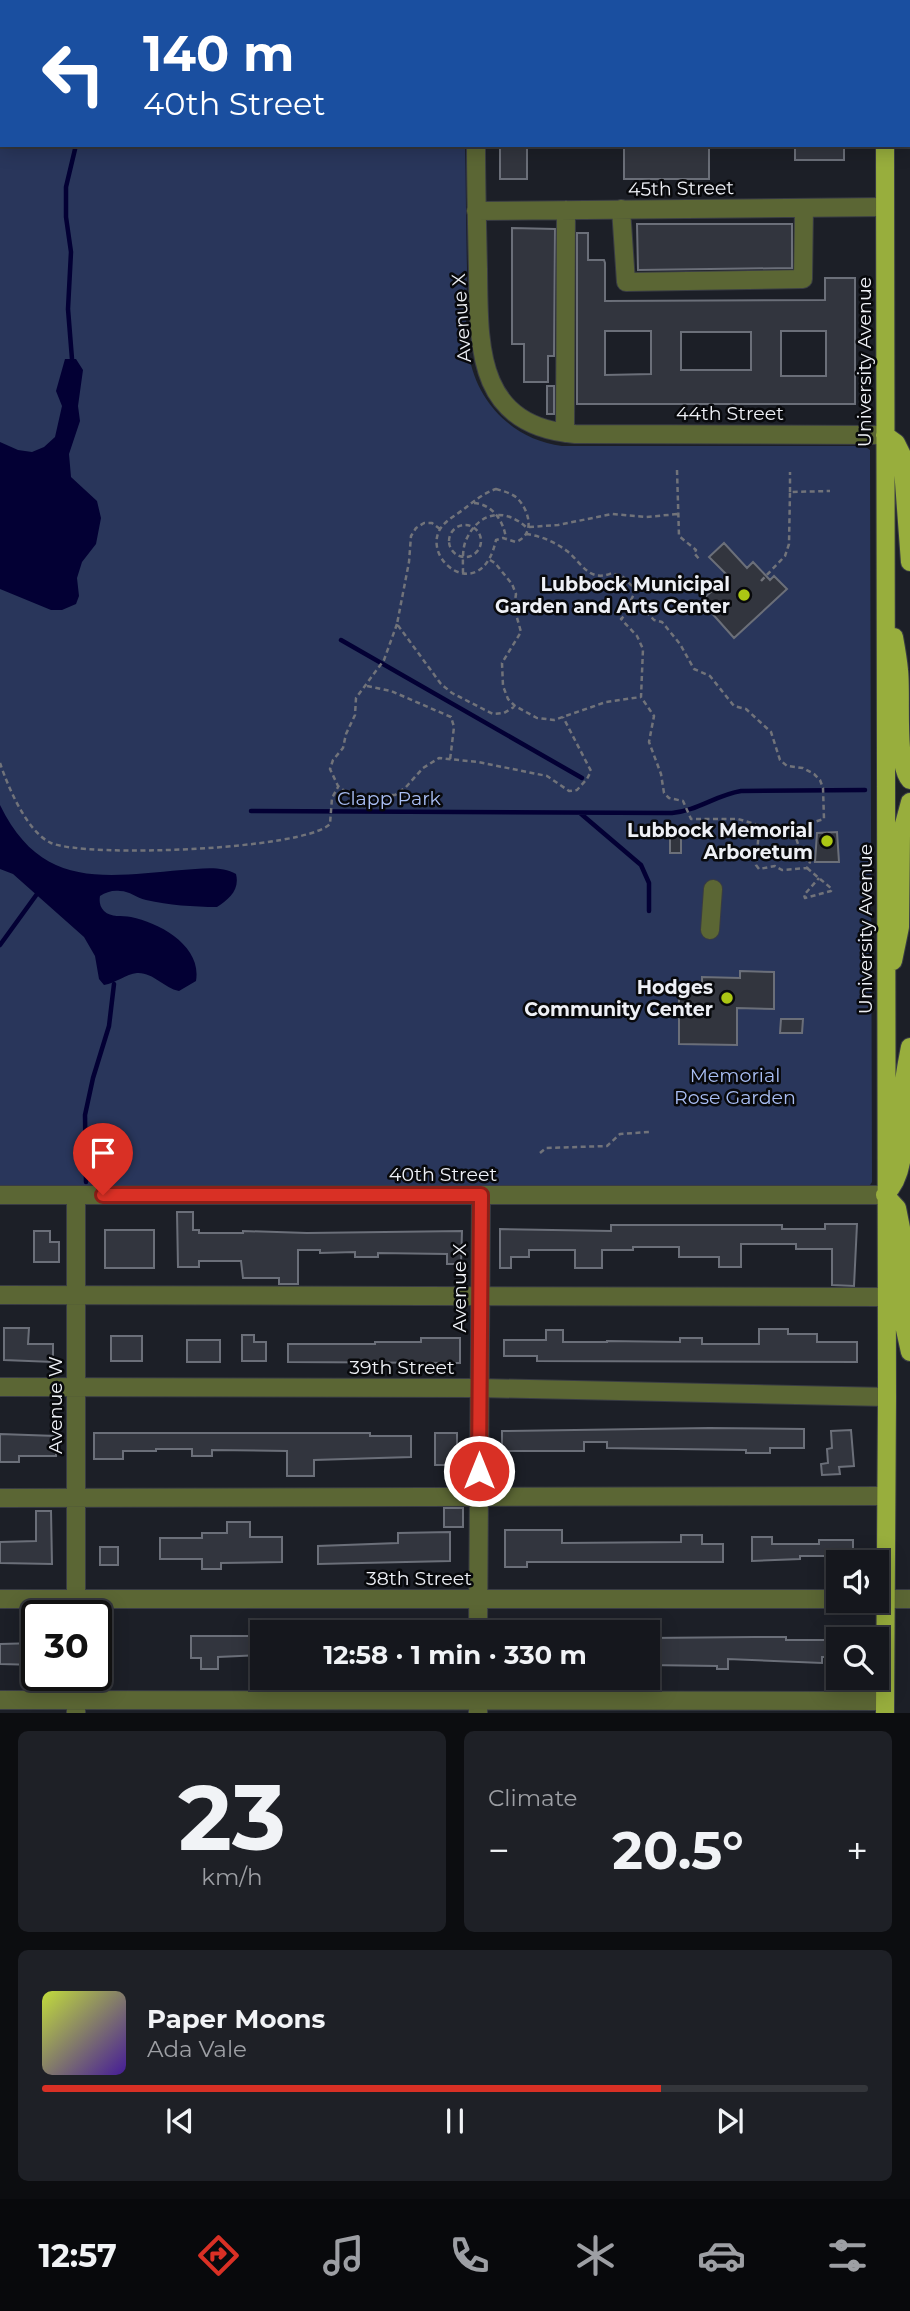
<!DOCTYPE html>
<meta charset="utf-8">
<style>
:root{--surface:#15171d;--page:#1e2026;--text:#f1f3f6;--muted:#9d9fa4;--line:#34363b;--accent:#d93025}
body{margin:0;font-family:Montserrat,sans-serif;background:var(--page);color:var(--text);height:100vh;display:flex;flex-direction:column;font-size:26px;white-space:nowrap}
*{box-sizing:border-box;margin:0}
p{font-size:23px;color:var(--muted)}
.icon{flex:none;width:38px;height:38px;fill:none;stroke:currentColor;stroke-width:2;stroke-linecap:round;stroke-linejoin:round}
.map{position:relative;height:1713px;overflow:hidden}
.side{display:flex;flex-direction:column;gap:18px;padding:18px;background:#0c0d10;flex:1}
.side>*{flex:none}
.banner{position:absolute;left:0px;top:0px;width:910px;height:147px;box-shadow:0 4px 18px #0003,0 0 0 2px var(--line);background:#1a4fa0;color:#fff;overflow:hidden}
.controls{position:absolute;left:826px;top:1550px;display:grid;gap:14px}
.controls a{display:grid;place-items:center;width:63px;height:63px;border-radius:0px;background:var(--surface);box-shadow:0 4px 18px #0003,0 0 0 2px var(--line);font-size:35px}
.speed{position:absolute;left:21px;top:1600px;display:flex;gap:14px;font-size:35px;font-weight:700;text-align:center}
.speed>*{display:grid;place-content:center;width:91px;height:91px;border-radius:50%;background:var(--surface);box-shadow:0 4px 18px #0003,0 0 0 2px var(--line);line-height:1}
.speed .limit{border:4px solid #111;border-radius:10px;background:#fff;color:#111}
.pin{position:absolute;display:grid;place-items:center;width:60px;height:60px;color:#fff;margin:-72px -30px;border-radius:50% 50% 50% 0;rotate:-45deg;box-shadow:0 0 7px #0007}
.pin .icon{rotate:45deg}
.me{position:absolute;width:77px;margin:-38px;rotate:0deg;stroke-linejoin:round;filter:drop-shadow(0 0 5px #0008)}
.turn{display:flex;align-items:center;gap:24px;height:147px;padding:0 28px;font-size:32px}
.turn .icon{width:91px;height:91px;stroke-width:2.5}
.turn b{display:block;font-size:49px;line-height:60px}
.big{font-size:52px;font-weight:700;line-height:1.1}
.side .tile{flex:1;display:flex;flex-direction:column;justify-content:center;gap:10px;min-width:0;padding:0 24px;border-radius:10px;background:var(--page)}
.side .dial{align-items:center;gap:0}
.dial b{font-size:91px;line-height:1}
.song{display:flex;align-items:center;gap:21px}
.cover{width:84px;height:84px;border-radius:10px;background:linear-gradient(135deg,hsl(70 70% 55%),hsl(260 70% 35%))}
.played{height:7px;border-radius:4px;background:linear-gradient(90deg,var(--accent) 75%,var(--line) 75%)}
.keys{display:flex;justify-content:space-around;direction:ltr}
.heat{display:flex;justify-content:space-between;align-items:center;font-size:38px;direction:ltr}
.side .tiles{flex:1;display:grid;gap:18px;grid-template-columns:1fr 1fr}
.tile:last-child{grid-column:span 2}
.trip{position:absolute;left:250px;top:1620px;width:410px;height:70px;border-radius:0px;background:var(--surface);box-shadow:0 4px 18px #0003,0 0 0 2px var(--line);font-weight:700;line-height:70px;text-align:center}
.tab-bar{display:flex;height:112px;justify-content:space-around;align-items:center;background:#08090c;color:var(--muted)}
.tab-bar .icon{width:49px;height:49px}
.tab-bar .current{color:var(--accent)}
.tab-bar b{font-size:32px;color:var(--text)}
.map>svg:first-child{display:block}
.green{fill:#29365b}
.water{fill:#030034}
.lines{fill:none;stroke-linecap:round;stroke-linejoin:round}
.stream{stroke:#030034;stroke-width:4.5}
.building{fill:#32353e;stroke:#6b6f79;stroke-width:2;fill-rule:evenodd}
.minor-casing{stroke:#393c44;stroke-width:20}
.major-casing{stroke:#393c44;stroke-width:20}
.path{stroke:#71737a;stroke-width:2.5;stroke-dasharray:5 3.5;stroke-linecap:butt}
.minor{stroke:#5b6634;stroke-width:18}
.major{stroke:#98ae3d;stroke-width:18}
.route-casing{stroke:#8d1f18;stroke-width:18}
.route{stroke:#d93025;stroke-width:12}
.poi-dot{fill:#abc614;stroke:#08090c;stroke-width:2.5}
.labels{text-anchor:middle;stroke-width:5;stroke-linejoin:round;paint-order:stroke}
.street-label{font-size:19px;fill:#eef0f6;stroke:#08090c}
.poi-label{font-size:19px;font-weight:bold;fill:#eef0f6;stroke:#08090c;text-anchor:end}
.park-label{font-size:19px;fill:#aabff5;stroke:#08090c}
</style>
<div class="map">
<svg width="910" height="1713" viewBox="0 0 910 1713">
<rect width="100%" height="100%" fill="#1c1f27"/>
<path class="green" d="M0 0H462V2H2V145H465C466 187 466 228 467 269 467 297 464 328 469 355 477 403 514 440 562 446H864L870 450 872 1182 870 1185 0 1186Z"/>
<path class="water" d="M65 359H76L83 370 78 406 80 421 69 454 71 477 97 501 101 518 96 544 82 562 77 578 79 596 76 604 62 610H51L0 589V442L18 450 32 452 44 447 55 437 62 406 56 391Z
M0 805C41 889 102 877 182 870 199 869 221 865 236 874 240 890 229 899 217 907 193 907 169 905 146 900 136 898 130 891 120 891 113 890 106 892 100 896 99 902 100 907 104 911 111 918 122 915 131 917 160 923 202 946 196 981L179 991C164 988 153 972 137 973 126 974 116 983 104 985L99 979 95 956 84 937 13 874 0 869Z"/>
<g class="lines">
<path class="stream" d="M72 359 68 309 71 252 66 217V187L76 145
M341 640 582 778
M251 811 672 813C697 811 716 795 741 791L865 790
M580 813 641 865 649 883V911
M0 945 37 894
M86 1182 85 1115 93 1078 109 1026 114 984"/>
</g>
<path class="building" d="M500 145H527V179H500Z
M624 145H709V179H624Z
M795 145H844V160H795Z
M637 224H792V268L638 270Z
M512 228 555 229 554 356H548V382H524V344H512Z
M577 233H588V260H604L605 263V301L825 300V278H855V404H577ZM605 331H651V374L605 375ZM781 331H826V376H781ZM681 332H751V370H681Z
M547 386H554V414H547Z
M724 543 747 568 753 562 770 580 774 576 787 589 734 638 701 601 728 576 709 557Z
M670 828H681V853H670Z
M837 832 839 862H815L817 833Z
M740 971 774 972V1009L737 1008V1045L679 1044V987H702V977L740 978Z
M781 1019H803L802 1033H780Z
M177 1212H193V1230H199V1233H243V1231L307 1233 462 1231 461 1264H447V1254L378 1253V1257H355V1252L320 1253V1250H298V1284H279V1278H243L241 1261H199V1267H178Z
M825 1224H857L854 1286 832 1285V1249H796V1244H741V1267H719V1257H679V1247H633V1250H602V1268H575V1250H529V1257H511V1268H500V1229L611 1231V1225H782V1229H825Z
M105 1230H154V1268H105Z
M34 1231H50V1242H59V1262H34Z
M4 1328H29L28 1344H53V1362L4 1360Z
M759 1329H788V1334H817V1342H857V1362L537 1361V1356H504V1340H546V1330H563V1342H607V1341L680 1342V1338H702V1344H759Z
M242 1335H254V1342H266V1361H242Z
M111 1336H142V1361H111Z
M421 1338H460V1363L288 1362V1344H375V1342H421Z
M187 1340H220V1362H187Z
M709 1428 804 1429V1448H770V1453H746V1450L607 1448V1442H584V1451H502V1431Z
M851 1430 854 1466 839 1467 840 1474 822 1475 821 1464 828 1463 827 1449 832 1448 831 1431Z
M94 1433H370V1436H411V1457L314 1460V1476H287V1451L212 1450V1456H192V1449H156V1451H123V1459H94Z
M435 1433H457V1465H435Z
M0 1434 56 1436V1456H19V1462H0Z
M444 1508H463V1527H444Z
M36 1511H51L52 1564 0 1563V1542L36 1541Z
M227 1522H250V1537H282V1562L221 1563V1569H202V1559H160V1538H202V1533H227Z
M505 1530H562V1543L681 1542V1535H702V1544H723V1562H527V1567H505Z
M450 1532V1561L318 1564V1546L398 1543V1533Z
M752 1537H772V1544H819V1540H853V1563H835V1556H800V1559L752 1561Z
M100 1547H118V1565H100Z
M191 1636H262V1655L218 1657V1669H201V1658H191Z
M754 1637H786V1640H828V1637H838V1657H822V1663L728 1659V1669H717V1666L648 1665V1638Z
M37 1643V1665L0 1664V1644Z
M285 1678H301V1689H285Z"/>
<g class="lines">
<defs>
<path id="minor" d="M476 0V2
M476 145C476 186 477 227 478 269 479 346 475 426 575 434L885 435
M621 209 626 282 803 279 804 208
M476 211 885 207
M565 433 566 210
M710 930 713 889
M0 1195H885
M0 1295 886 1297
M0 1387 480 1388 887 1397
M0 1498 886 1496
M0 1599H838
M877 1599H910
M76 1615V1195
M478 1633 481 1195
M478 1678V1713
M0 1700 885 1701
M76 1713V1675"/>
<path id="major" d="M885 0V2
M885 435 896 443 902 455 910 562
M894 637C896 648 898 659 899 670 902 694 895 764 910 780
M893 961 900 927 901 835 910 802
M910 1047C907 1063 903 1080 903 1096 901 1129 910 1170 885 1195L897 1208 901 1228 902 1316 910 1352
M885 1713 887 1397 885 145"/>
</defs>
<use href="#minor" class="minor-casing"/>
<use href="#major" class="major-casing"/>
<path class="path" d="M677 470 679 536 696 550 694 553 700 560
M496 489C503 491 511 493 517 498 529 510 536 534 516 542L503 538 496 540C482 604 424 563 439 531 444 521 455 516 464 509 474 501 484 493 496 489Z
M790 492V472
M474 503C492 504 504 521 506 539
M449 541a16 16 0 1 1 32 0a16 16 0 1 1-32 0Z
M529 527 558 525 612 514 646 517 678 514
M440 529 432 523H424L416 528 411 536 409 562 397 624 441 684 452 693 493 714 504 713 514 707
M526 534C541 536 555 542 567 551 582 563 589 583 612 573L623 577 636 590 628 606 630 611 621 619 637 636 643 649 641 697 654 716 649 742 661 774 664 793 669 798 683 801 691 819H738L755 824 759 830 756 865 759 869 775 866 782 870 807 868 810 862 809 855 800 850 796 838 807 824 824 819 823 788 820 780 814 774 803 768 787 766 780 760 771 732 746 709 734 706 710 676 694 669 680 644 662 622 654 620 642 607 637 606 630 611
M490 560 495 563 512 584 516 594 514 607 521 632 502 663 503 686 508 699 515 706 537 718 554 720 606 702 641 697
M463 573C463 563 462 549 466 540 479 511 506 507 528 529
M761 581 785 556 789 544 790 492 830 491
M397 624 384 660 356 698 355 715 346 734 343 748 333 760 330 769 338 786 346 792 359 796 395 795 406 787 423 768 439 758 478 762 547 776 569 791 577 790 587 779 591 771 563 717
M367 686 391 691 451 717 454 727 450 760
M0 763C8 787 27 832 51 843 87 858 304 850 330 824L332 798 338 787
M807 868 832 889 831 891 805 898 804 895 819 878
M540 1153 546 1148 607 1146 620 1134 649 1132"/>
<use href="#minor" class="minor"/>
<use href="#major" class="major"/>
</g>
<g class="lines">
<defs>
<path id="route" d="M103 1195H481L479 1471"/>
</defs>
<use href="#route" class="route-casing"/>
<use href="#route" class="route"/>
</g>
<g class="poi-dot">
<circle cx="744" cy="595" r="7"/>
<circle cx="827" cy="841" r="7"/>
<circle cx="727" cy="998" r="7"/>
</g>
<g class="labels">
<g class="street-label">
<text transform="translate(681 188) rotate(-1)" y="7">45th Street</text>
<text transform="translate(461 318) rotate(-94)" y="7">Avenue X</text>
<text transform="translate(864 362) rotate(-90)" y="7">University Avenue</text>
<text x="730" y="420">44th Street</text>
<text transform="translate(865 929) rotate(-90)" y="7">University Avenue</text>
<text x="443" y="1181">40th Street</text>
<text transform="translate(459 1288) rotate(-90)" y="7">Avenue X</text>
<text x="402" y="1374">39th Street</text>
<text transform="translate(55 1405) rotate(-90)" y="7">Avenue W</text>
<text x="419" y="1585">38th Street</text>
</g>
<g class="poi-label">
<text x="730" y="591">Lubbock Municipal<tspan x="730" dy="22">Garden and Arts Center</tspan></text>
<text x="813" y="837">Lubbock Memorial<tspan x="813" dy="22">Arboretum</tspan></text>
<text x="713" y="994">Hodges<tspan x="713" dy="22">Community Center</tspan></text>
</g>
<g class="park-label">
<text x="389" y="805">Clapp Park</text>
<text x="735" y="1082">Memorial<tspan x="735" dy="22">Rose Garden</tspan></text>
</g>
</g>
</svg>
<div class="controls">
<a><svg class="icon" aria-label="sound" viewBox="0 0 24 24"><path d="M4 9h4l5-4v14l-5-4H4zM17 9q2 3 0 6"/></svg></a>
<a><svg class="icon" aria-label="search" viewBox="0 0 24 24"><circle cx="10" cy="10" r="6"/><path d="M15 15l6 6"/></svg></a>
</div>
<div class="speed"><div class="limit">30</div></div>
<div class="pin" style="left:103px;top:1195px;background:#d93025"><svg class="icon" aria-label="arrive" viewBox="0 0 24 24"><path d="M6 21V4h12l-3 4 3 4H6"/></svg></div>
<svg class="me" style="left:479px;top:1471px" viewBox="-20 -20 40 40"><circle r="17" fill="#d93025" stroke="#fff" stroke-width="3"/><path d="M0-11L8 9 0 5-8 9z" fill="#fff"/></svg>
<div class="trip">12:58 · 1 min · 330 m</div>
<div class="banner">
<div class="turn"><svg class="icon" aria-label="left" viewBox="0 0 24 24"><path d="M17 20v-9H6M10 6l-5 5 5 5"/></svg><div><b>140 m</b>40th Street</div></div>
</div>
</div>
<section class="side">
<div class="tiles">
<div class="tile dial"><b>23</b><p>km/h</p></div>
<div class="tile"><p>Climate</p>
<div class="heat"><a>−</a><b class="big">20.5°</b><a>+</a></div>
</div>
<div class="tile">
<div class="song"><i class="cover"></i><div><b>Paper Moons</b><p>Ada Vale</p></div></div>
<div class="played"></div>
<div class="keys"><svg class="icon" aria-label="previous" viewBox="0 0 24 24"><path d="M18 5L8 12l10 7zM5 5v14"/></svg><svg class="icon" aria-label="pause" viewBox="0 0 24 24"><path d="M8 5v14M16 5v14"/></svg><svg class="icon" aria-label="next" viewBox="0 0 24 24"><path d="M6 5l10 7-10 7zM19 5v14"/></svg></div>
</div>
</div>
</section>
<nav class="tab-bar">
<b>12:57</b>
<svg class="icon current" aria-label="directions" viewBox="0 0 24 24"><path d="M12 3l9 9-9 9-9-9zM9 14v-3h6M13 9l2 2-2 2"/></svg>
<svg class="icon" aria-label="music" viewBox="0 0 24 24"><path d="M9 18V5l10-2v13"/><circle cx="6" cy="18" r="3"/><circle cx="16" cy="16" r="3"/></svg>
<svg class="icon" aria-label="phone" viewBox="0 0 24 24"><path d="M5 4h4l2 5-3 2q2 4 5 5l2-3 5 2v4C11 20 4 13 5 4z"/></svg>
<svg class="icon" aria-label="climate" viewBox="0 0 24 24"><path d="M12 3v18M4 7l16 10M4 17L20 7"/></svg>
<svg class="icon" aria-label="car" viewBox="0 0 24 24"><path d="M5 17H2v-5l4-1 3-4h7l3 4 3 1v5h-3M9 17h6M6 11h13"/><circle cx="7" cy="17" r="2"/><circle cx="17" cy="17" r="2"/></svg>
<svg class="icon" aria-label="filters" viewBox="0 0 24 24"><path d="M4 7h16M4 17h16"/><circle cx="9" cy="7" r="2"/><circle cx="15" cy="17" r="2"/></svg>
</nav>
